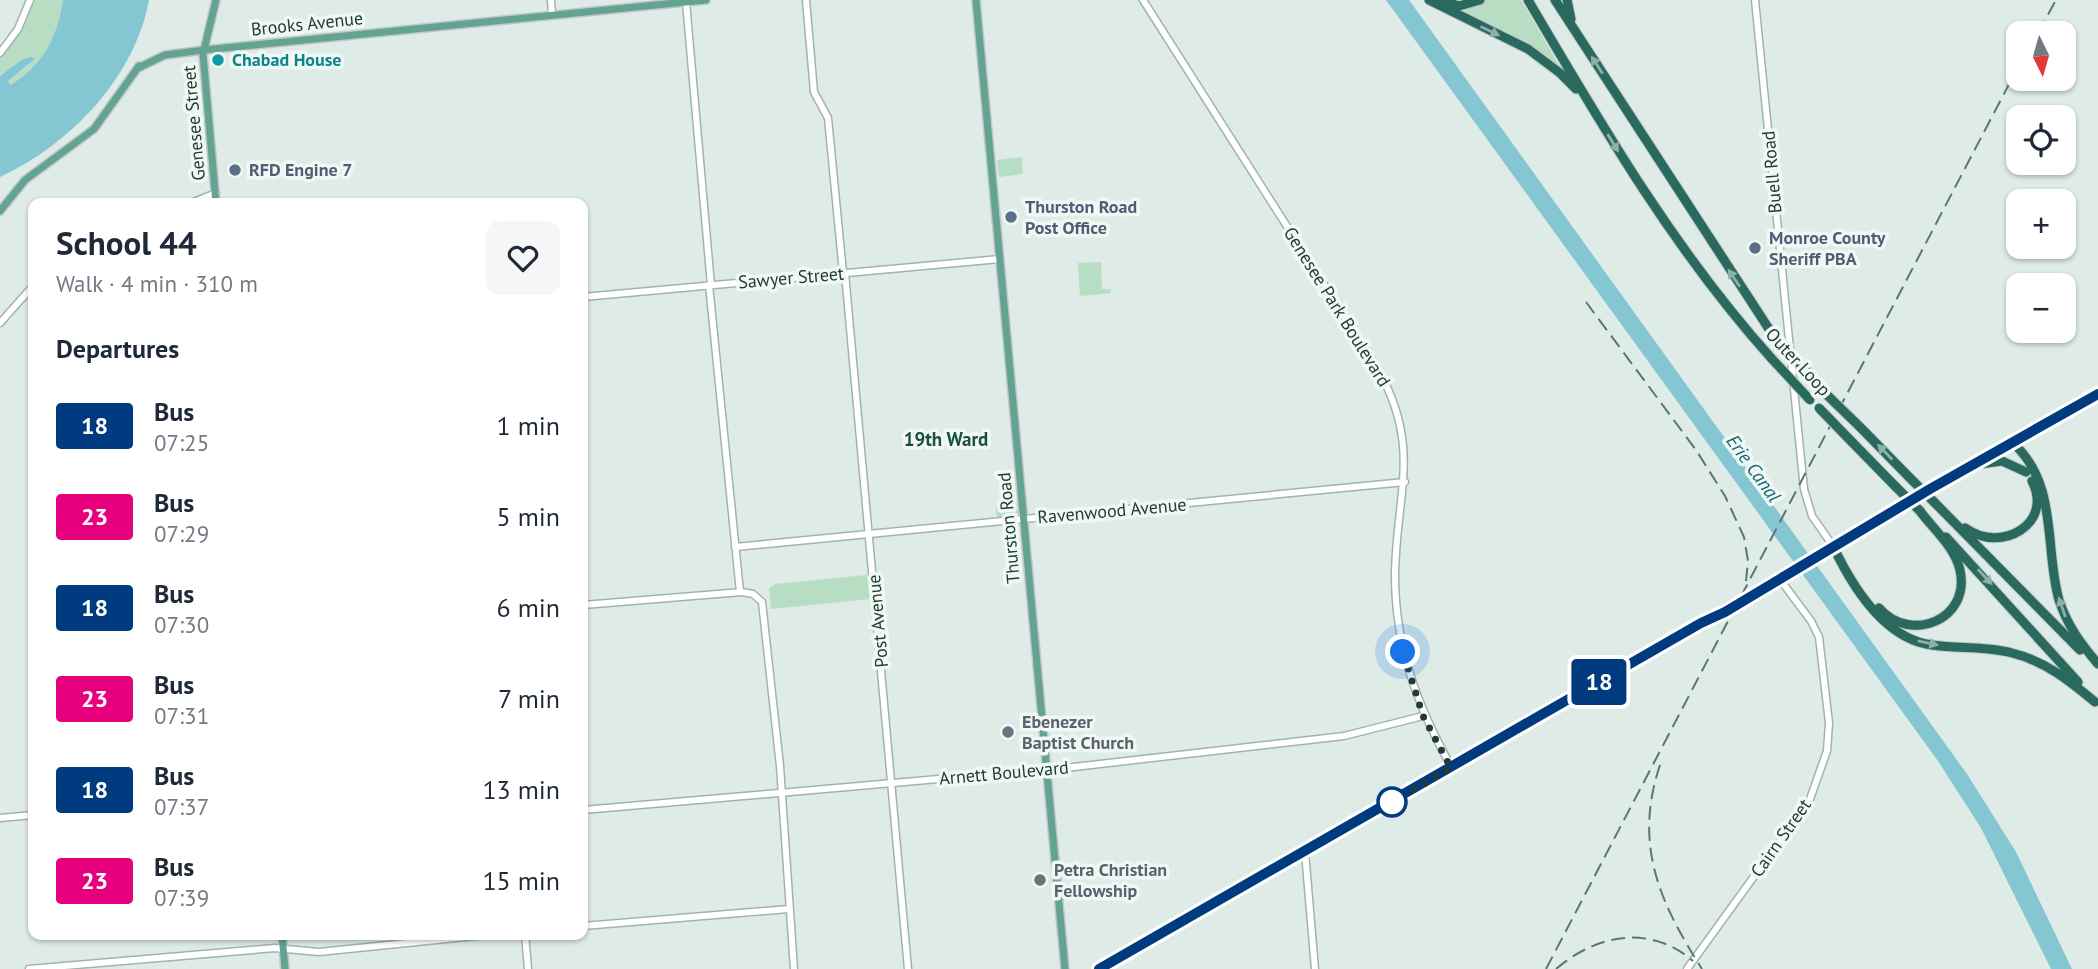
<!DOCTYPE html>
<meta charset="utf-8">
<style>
body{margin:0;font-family:"PT Sans",sans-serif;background:#f6f6f7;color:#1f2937;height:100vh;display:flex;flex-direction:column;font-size:26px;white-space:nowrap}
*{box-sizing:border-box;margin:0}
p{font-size:23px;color:#747a83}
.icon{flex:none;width:38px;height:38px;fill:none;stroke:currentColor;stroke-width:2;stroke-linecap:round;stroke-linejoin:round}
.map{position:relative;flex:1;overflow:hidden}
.drawer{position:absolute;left:28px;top:198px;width:560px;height:742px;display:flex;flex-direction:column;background:#fff;border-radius:14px;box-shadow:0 2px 5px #0004}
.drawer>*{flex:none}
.badge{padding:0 14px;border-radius:5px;font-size:24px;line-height:46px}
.needle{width:46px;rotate:175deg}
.tools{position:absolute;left:2006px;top:21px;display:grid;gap:14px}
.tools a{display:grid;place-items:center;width:70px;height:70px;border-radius:14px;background:#fff;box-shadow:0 2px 5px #0004;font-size:35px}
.you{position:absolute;width:35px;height:35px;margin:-18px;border:5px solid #fff;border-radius:50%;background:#1a73e8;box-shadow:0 0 0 10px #1a73e833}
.map>.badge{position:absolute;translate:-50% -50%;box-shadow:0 0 0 4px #fff}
h2{padding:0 28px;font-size:26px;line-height:63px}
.round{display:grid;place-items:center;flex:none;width:74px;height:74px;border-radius:14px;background:#f6f6f7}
.headline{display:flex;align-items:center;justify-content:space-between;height:119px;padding:0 28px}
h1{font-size:33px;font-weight:800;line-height:52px}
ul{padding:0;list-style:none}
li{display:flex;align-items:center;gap:21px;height:91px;padding:0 28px}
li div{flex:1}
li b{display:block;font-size:26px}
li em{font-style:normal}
li .badge{min-width:77px;font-weight:700;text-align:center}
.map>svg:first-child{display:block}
.green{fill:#b7dec2}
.water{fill:#85c6d3}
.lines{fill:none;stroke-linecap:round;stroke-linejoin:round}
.minor-casing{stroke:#a2b3ad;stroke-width:9}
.major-casing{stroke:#c1c8c6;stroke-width:10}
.highway-casing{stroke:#c1c8c6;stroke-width:11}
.minor{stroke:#fff;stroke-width:6}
.major{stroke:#62a393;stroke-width:7}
.highway{stroke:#2a695e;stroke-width:9}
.rail{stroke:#5a7870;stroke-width:2;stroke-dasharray:14 7;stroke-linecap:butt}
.highway-bridge-casing{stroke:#c1c8c6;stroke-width:11;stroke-linecap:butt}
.highway-bridge{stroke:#2a695e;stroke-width:9}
.oneway{fill:#8db0a9}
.line-casing{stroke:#fff;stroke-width:16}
.line{stroke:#003b80;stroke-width:10}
.walk{stroke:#203c35;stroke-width:7;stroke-dasharray:0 12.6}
.culture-dot{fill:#0f9aa8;stroke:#f0f8f4;stroke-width:2.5}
.service-dot{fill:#5c6f8a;stroke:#f0f8f4;stroke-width:2.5}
.worship-dot{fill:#6b7280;stroke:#f0f8f4;stroke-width:2.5}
.stop-dot{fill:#fff;stroke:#003b80;stroke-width:3.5}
.labels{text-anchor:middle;stroke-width:7;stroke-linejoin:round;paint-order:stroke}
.street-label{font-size:18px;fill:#203c35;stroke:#f0f8f4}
.culture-label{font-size:18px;font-weight:bold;fill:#0d838f;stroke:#f0f8f4;text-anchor:start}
.service-label{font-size:18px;font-weight:bold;fill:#4e5e75;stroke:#f0f8f4;text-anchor:start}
.worship-label{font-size:18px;font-weight:bold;fill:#5b616d;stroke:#f0f8f4;text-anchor:start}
.neighbourhood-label{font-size:19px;font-weight:bold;fill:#1b4f43;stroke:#f0f8f4}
.water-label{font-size:19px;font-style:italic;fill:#18687a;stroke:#f0f8f4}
</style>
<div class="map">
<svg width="2098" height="969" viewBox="0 0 2098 969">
<rect width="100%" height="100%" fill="#dfebe6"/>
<g class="green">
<path d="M33 0H63C58 35 43 68 10 85L8 81 30 64 21 60 0 76V57L18 33Z"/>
<polygon points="1486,0 1521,0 1563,72 1540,52 1456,9"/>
<polygon points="1022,157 1023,174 999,177 997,160"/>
<polygon points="1101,262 1102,289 1111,289 1111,293 1080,296 1078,263"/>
<polygon points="1018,503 1020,517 997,520 996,506"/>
<polygon points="867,575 870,599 771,609 769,589 775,584"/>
</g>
<g class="water">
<path d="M63 0H149C135 77 70 145 0 177V76L21 60 31 57 35 59 8 81 10 85C43 67 58 35 63 0Z"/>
<polygon points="1386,0 1409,0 1967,774 2016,852 2072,969 2051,969 1981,828 1938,761"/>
</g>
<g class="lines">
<g class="minor-casing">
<g id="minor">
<polyline points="551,0 552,15"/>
<polyline points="806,0 814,92 828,118 843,273"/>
<path d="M1143 0 1379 371C1422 449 1396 494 1395 575 1395 646 1417 706 1452 768"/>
<polyline points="1755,0 1804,489 1812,516 1833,546"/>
<polyline points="686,2 711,285"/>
<polyline points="0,53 18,29 30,0"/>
<polyline points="191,203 216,193"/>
<polyline points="845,273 908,969"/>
<polyline points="709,285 740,592"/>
<polyline points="583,297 1000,259"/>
<polyline points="0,323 33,286"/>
<polyline points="735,547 1405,482"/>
<polyline points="583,605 742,592 753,594 762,602 780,766 794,969"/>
<polyline points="583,810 1065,768 1344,736 1423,716"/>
<polyline points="0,818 33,815"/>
<polyline points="1305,852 1315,969"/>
<polyline points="583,926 789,909"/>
<polyline points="525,934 528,969"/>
<polyline points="29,969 275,948 319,952 495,934"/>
<polyline points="1687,969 1810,799 1827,751 1829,723 1819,637 1811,621 1779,578"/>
</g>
</g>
<g class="major-casing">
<g id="major">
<polyline points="216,0 203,54 216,203"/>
<polyline points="976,0 1065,969"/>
<polyline points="138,68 165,55 204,50 706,0"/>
<polyline points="0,211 25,180 94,129 139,66"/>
<polyline points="1715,617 1777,580"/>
<polyline points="282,934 285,969"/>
<polyline points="1098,969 2098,394"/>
</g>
</g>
<g class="highway-casing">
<g id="highway">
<polyline points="1429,0 1528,49 1560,73 1576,89"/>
<polyline points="1440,0 1459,6 1480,0"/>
<path d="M1528 0C1602 126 1674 250 1772 359"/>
<polyline points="1555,0 1769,329"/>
<polyline points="1567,0 1571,19"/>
<polyline points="1809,374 1827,395"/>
<polyline points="1860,427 1910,478"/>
<polyline points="1851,441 1896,487"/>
<path d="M2012 442C2059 484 2044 547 2059 600 2067 625 2081 644 2098 664"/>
<polyline points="1972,465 2002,461 2026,472"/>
<polyline points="1934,502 2080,650"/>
<path d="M1965 528C2001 554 2054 524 2032 481"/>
<polyline points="1946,537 2078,682"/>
<path d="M1833 546C1852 586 1884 639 1932 645 1959 649 1986 646 2012 653 2045 661 2070 681 2095 702"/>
<path d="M1879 608C1910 644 1971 620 1960 570 1955 547 1933 529 1920 511"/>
</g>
</g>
<use href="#minor" class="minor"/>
<use href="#major" class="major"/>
<use href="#highway" class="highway"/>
<g class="rail">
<polyline points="2038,33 2056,0"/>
<polyline points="1586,302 1696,450 1725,496 1744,537 1748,561 1746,581"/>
<path d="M1660 765C1633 845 1660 903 1702 969"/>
<polyline points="1546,969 2018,67"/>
<path d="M1556 969C1597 934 1650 924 1693 961"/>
</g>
<g class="highway-bridge-casing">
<g id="highway-bridge">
<polyline points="1769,329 1809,374"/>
<polyline points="1772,359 1810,400"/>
<polyline points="1827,395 1860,427"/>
<polyline points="1819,408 1851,441"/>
<polyline points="1910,478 1934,502"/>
<polyline points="1896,487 1920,511"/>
</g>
</g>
<use href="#highway-bridge" class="highway-bridge"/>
</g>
<defs><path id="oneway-solid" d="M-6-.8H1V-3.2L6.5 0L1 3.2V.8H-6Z" transform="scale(1.75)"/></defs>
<g class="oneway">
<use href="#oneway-solid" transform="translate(1490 31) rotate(26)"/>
<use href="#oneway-solid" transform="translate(1597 65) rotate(-123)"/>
<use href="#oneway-solid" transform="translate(1613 143) rotate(59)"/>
<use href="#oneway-solid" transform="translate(1734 278) rotate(-124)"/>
<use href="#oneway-solid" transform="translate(1885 452) rotate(-134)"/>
<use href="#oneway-solid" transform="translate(1985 577) rotate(47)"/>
<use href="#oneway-solid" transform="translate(2062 607) rotate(-109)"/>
<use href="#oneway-solid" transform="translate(1928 643) rotate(11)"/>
</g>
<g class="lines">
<g class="line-casing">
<polyline id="line" points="1099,969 1701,623 1725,612 1930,489 2098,394"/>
</g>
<use href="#line" class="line"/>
<polyline class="walk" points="1392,802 1451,768 1423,716 1403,652"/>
</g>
<circle class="culture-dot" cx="218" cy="60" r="7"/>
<g class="service-dot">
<circle cx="235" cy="170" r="7"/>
<circle cx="1011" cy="217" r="7"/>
<circle cx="1755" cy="248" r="7"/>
</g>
<g class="worship-dot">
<circle cx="1008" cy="732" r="7"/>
<circle cx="1040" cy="880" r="7"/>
</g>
<circle class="stop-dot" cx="1392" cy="802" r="14"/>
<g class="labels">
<g class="street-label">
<text transform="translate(307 24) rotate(-6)" y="6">Brooks Avenue</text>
<text transform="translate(194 123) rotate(-95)" y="6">Genesee Street</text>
<text transform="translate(1772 172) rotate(-95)" y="6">Buell Road</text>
<text transform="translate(791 278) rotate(-5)" y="6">Sawyer Street</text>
<text transform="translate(1337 307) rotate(58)" y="6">Genesee Park Boulevard</text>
<text transform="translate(1798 362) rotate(47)" y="6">Outer Loop</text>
<text transform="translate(1112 511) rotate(-5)" y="6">Ravenwood Avenue</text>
<text transform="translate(1009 528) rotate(-95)" y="6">Thurston Road</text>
<text transform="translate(878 621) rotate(-95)" y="6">Post Avenue</text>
<text transform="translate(1004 773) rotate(-5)" y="6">Arnett Boulevard</text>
<text transform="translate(1781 838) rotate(-55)" y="6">Cairn Street</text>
</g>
<g class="culture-label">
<text x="232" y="66">Chabad House</text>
</g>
<g class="service-label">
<text x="249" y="176">RFD Engine 7</text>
<text x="1025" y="213">Thurston Road<tspan x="1025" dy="21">Post Office</tspan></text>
<text x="1769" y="244">Monroe County<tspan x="1769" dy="21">Sheriff PBA</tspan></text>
</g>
<g class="worship-label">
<text x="1022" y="728">Ebenezer<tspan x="1022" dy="21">Baptist Church</tspan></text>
<text x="1054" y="876">Petra Christian<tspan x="1054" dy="21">Fellowship</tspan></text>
</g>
<g class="neighbourhood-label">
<text x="946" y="446">19th Ward</text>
</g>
<g class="water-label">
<text transform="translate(1754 468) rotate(54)" y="7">Erie Canal</text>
</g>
</g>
</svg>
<div class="tools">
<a><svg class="needle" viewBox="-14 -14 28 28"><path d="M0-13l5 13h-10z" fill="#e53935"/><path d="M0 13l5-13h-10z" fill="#747a83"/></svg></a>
<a><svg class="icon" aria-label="locate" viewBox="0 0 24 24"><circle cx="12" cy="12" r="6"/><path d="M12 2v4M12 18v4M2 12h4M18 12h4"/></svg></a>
<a>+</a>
<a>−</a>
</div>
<div class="you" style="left:1403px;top:652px"></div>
<b class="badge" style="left:1599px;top:682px;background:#003b80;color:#fff">18</b>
<section class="drawer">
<div class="headline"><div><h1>School 44</h1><p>Walk · 4 min · 310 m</p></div><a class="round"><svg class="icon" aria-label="heart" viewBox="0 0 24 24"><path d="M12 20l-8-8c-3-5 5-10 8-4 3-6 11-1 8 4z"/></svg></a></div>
<h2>Departures</h2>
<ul>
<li><span class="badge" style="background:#003b80;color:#fff">18</span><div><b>Bus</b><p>07:25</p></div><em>1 min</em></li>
<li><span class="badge" style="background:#e6007e;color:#fff">23</span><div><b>Bus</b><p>07:29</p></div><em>5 min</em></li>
<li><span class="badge" style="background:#003b80;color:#fff">18</span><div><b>Bus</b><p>07:30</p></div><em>6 min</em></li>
<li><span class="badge" style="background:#e6007e;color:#fff">23</span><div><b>Bus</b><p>07:31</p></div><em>7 min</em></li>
<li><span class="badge" style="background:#003b80;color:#fff">18</span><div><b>Bus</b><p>07:37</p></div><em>13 min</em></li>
<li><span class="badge" style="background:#e6007e;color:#fff">23</span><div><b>Bus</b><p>07:39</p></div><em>15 min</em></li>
</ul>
</section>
</div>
